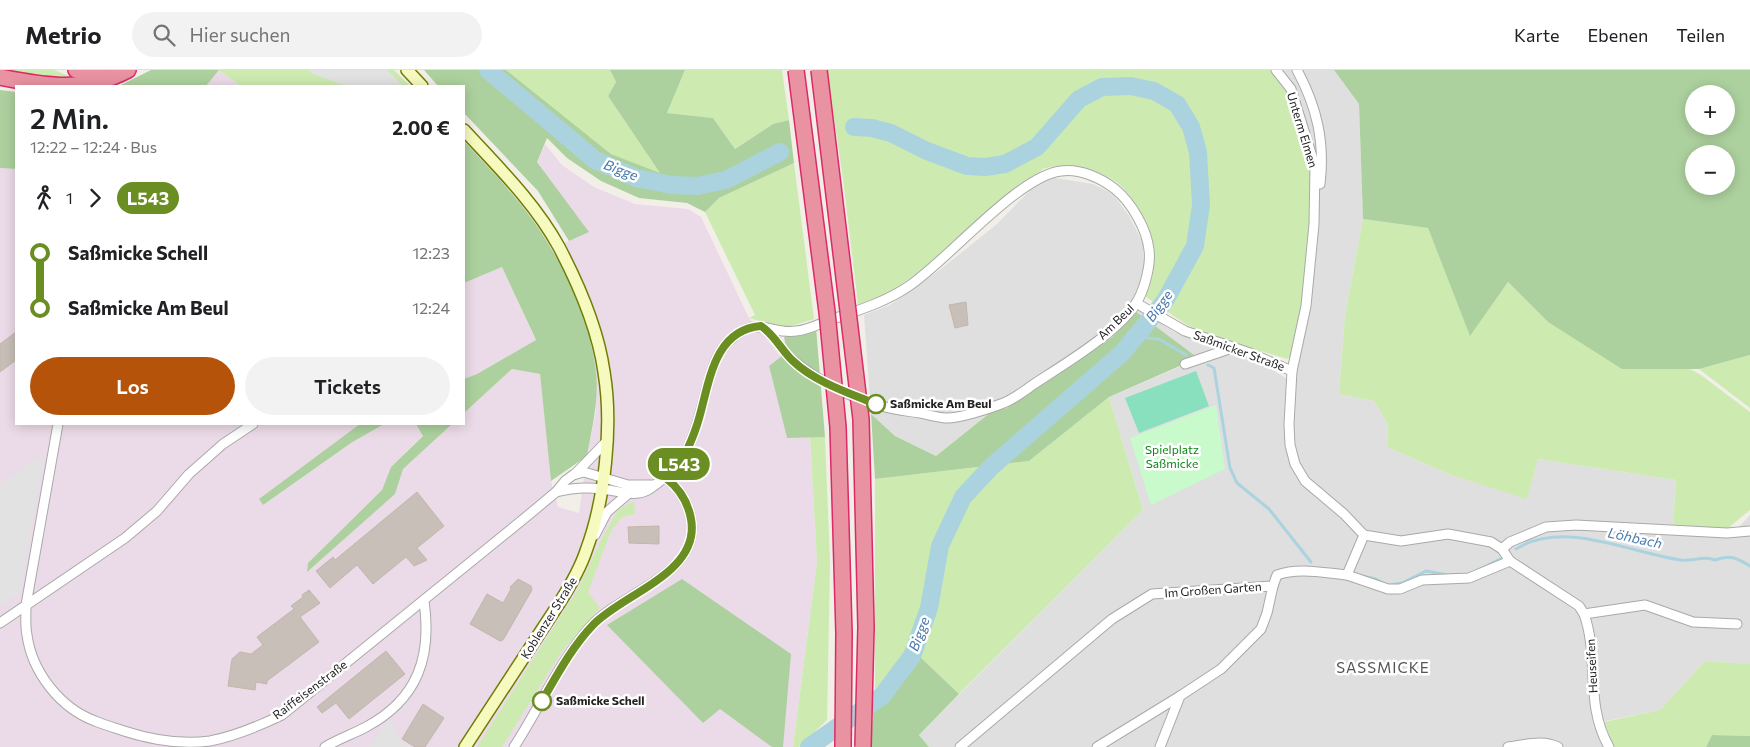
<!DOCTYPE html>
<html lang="de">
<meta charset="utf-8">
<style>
body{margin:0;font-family:Commissioner,sans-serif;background:#f2f2f2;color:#202124;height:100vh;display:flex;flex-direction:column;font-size:19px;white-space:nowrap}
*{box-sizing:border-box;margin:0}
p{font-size:16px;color:#757577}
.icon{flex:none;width:28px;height:28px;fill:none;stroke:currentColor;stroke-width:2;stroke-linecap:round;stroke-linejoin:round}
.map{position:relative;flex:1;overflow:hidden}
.side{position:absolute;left:15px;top:15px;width:450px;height:340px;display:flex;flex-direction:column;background:#fff;border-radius:0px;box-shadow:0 2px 12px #0003}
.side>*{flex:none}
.badge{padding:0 10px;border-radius:16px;font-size:18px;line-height:32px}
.tools{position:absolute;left:1685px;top:15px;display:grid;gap:10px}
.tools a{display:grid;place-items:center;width:50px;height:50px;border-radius:50%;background:#fff;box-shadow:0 2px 12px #0003;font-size:25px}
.map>.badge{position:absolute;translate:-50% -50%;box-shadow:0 0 0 2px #fff}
.legs{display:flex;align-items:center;gap:8px;height:55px;padding:0 15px;font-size:16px}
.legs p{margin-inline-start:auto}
.overview{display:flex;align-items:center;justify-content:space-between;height:85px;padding:0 15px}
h1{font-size:28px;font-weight:600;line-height:38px}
.cta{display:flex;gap:10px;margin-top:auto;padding:10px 15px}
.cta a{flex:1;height:58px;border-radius:30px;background:#b45309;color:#fff;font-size:20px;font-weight:600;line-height:58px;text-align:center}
.cta a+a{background:#f2f2f2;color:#202124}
ul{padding:0 15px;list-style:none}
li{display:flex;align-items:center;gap:18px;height:55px;font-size:19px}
li i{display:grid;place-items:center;width:8px;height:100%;margin:0 6px;background:currentColor}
li i::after{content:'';width:12px;height:12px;margin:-6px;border:4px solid;border-radius:50%;background:#fff}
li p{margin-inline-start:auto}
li:first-child i{background:linear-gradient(#0000 50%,currentColor 0)}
li:last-child i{background:linear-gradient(currentColor 50%,#0000 0)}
header{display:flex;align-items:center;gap:30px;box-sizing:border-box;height:70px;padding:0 25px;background:#fff;border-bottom:1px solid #e0e0e0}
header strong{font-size:24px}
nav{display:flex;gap:28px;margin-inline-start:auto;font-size:18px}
.search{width:350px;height:45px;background:#f2f2f2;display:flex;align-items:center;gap:12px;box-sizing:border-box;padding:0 18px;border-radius:28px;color:#757577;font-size:19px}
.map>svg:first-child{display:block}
.residential{fill:#e0dfdf}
.industrial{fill:#ebdbe8}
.grass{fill:#cdebb0}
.forest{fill:#add19e;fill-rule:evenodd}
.park{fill:#c8facc}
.pitch{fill:#88e0be}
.parking{fill:#e2e2e2}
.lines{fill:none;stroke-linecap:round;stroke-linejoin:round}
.stream{stroke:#aad3df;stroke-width:3}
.river{stroke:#aad3df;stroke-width:18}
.building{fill:#c7bfb8;stroke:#c4b6ab}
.street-casing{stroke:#a9a9a9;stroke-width:11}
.secondary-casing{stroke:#707d05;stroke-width:14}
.highway-casing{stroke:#dc2a67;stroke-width:18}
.street{stroke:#fff;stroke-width:9}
.secondary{stroke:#f7fabf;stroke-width:11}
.highway{stroke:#e892a2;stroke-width:15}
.highway-bridge-casing{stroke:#dc2a67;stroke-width:18;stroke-linecap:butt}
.highway-bridge{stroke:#e892a2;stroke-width:15}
.line-1-casing{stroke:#fff;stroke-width:11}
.line-1{stroke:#6b8e23;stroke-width:8}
.stop-1-dot{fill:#fff;stroke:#6b8e23;stroke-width:2.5}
.labels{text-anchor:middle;stroke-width:5;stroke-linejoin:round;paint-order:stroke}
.street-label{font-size:12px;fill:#222;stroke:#fff}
.stop-label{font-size:12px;font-weight:bold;fill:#222;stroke:#fff;text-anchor:start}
.park-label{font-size:12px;fill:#0c8416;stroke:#fff}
.water-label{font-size:14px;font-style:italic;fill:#4a7aab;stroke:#fff}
.quarter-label{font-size:15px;letter-spacing:1px;fill:#555;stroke:#fff}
</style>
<header>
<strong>Metrio</strong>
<div class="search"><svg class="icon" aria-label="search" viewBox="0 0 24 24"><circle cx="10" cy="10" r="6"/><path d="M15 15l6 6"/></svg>Hier suchen</div>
<nav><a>Karte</a><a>Ebenen</a><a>Teilen</a></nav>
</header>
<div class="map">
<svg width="1750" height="677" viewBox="0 0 1750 677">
<rect width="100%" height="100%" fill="#f2efe9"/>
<polygon class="residential" points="1277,0 1334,0 1359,34 1363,149 1345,245 1339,324 1374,331 1388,354 1387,377 1451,405 1527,428 1538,389 1676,410 1673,455 1737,459 1750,445 1750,594 1705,591 1660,640 1596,653 1605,677 929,677 919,665 1143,440 1109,327 1198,289 1130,237 1106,261 1002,333 936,386 895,366 871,344 864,245 890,235 941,199 997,154 1035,115 1050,107 1093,114 1113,124 1129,146 1143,173 1144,200 1138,222 1130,233 1174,262 1244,286 1270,298 1293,313"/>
<g class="industrial">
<polygon points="219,0 241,16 206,16"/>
<polygon points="545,74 562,95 594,117 635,134 688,139 701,147 749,248 781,287 769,296 787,368 810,367 817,492 793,677 0,677 0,98 16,99 16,354 360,354 260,429 263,435 351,373 384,354 416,354 423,365 391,397 382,420 308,493 395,424 402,399 452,354 464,354 464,343 512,299 540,304 551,411 558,437 579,443 587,386 596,341 582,241 552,179 588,162 537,92"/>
<polygon points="502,197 536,271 477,304 464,309 464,213"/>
</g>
<g class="grass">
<polygon points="0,0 54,0 77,9 59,11"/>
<polygon points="219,0 394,0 410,16 241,16"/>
<polygon points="506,0 610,0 616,12 608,26 661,104 611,84"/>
<polygon points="685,0 782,0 789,50 773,54 735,79 713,48 667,43"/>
<path d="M827 0H1274L1289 19 1313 97 1312 153 1305 234 1294 283 1287 289 1215 267 1187 255 1146 227C1144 212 1156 196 1154 178 1154 171 1148 163 1146 157 1140 144 1133 127 1122 117 1105 100 1065 91 1043 99L934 191 885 226 858 234 843 109Z"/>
<polygon points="794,93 814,249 785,258 749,248 755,245 705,142 719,128"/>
<polygon points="1363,149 1428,158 1470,265 1508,212 1548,252 1622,298 1690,299 1701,305 1750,342 1750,440 1727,459 1673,455 1676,410 1538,389 1527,429 1451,405 1387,377 1388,354 1374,331 1339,324 1345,245"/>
<polygon points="1750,285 1750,338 1699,299"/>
<polygon points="1109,327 1143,440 959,624 917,584 875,624 875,409 1029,391"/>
<polygon points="810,367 825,367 830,492 827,650 799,677 793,677 817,492"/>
<polygon points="634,431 635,444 622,447 611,461 588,522 600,538 562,581 502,677 477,677 578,519 603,466 618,440"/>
<polygon points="1705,591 1750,594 1750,666 1712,665 1706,677 1614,677 1604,652 1660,640"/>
</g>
<g class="forest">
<polygon points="151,0 219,0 206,16 119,16"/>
<polygon points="424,0 506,0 611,84 660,103 608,26 616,12 610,0 685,0 667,43 713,48 735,79 773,54 789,50 794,93 719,128 705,142 687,133 639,128 601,111 567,88 547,68 537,92 589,162 569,171 538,121 464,43 464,16 438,16"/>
<path d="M1334 0H1750V285L1699 299H1622L1548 252 1508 212 1470 266 1428 158 1363 149 1359 34ZM1694 24H1726V56H1694ZM1694 84H1726V116H1694Z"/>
<polygon points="0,20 16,22 16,99 0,98"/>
<path d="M464 71C482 91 501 110 518 131 556 177 589 242 596 302 599 331 592 358 587 386L551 411 540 304 512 299 464 343V309L477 304 536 270 502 197 464 213Z"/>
<polygon points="1135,241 1198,288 1109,327 1029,391 875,409 871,344 895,366 936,386 991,342 1007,338 1112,267"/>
<polygon points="816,257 825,367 787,368 769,296 787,282 784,267"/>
<polygon points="360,354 384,354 351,373 263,435 259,429"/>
<polygon points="416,354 452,354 403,399 395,424 307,502 308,493 382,420 391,397 423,366"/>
<polygon points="682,509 791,584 783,677 772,677 720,639 703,653 607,555"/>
<polygon points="917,584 959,624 919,665 929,677 871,677 874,624"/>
<polygon points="1712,665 1750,666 1750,677 1706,677"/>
</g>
<polygon class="park" points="1216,335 1225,399 1151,435 1130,368"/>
<polygon class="pitch" points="1196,301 1209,336 1139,363 1125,328"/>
<g class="parking">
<polygon points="308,0 387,0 403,16 346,16 313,4"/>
<polygon points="45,383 20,522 0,536 0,415"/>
<polygon points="387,651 396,656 397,668 409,677 368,677"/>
</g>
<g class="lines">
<g class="stream">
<polyline points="1139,262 1146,268 1159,269 1186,285"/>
<polyline points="1208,295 1214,298 1230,398 1237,413 1269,439 1311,492"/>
<path d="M1516 479C1564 449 1630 483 1681 490 1693 492 1703 485 1715 490 1730 484 1737 488 1750 496"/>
<polyline points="1478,500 1500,489"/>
<polyline points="1362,506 1376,509 1384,514"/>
<polyline points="1390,515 1402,513 1426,501 1448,505"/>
</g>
<g class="river">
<polyline points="488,0 595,90 636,108 672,115 697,116 726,110 780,82"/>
<polyline points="809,677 882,626 912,586 929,538 940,476 963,427 991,397 1122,283 1165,231 1195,176 1201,135 1198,82 1191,57 1177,34 1154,21 1131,16 1102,17 1079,29 1037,77 1005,94 985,97 967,96 927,81 891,63 872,58 854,57"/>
</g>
</g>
<g class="building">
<polygon points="966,232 968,255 955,258 949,235"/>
<polygon points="16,262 16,290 0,302 0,274"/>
<polygon points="417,422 444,456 417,478 427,490 414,496 406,487 373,514 357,495 330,518 316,501 333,487 335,490"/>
<polygon points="659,456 659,474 629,473 628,457"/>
<polygon points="518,509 531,516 532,520 503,570 500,571 470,554 487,524 503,533 511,519 510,517"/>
<polygon points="309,520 320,533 300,547 319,572 267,611 267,614 256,612 255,620 228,616 232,589 240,582 251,584 263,575 257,567 294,539 291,536 303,527 302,525"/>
<polygon points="386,581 405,604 349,649 336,633 322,643 317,637"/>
<polygon points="423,634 444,648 425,677 415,677 402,669"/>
</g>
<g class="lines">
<g class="street-casing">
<g id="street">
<polyline points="1276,0 1291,19 1315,96 1314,154 1306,236 1292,301"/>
<path d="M1297 0C1317 37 1325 72 1320 114"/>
<polyline points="1136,233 1185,261 1250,283 1292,301 1289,354 1290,375 1295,394 1305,411 1344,444 1364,465 1401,471 1448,464 1491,472 1502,479 1510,491 1579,536 1584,544 1645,535 1693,552 1737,554"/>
<polyline points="1185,294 1232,278"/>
<path d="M58 354 26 535C26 545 25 556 27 565 32 602 60 638 95 651 105 655 115 658 124 661 152 670 181 675 210 671 236 666 259 656 282 645L526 447 556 422 565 411 573 405 584 402 628 415H654"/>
<polyline points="575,404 606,372"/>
<path d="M556 422C571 418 586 417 601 419 617 420 636 429 651 418 690 391 694 366 706 321 711 303 715 284 730 270 757 244 771 265 796 261 807 260 817 255 827 251 856 241 884 233 909 216 949 189 1018 106 1061 101 1079 98 1101 108 1115 119 1131 132 1147 159 1149 180 1151 194 1145 217 1138 230 1122 260 1063 295 1034 314 1024 321 1013 330 1001 334 988 339 958 349 945 348 937 347 928 345 920 343 907 341 894 340 882 336 852 328 821 312 796 293 783 283 776 266 761 256"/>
<polyline points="595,465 607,442 629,423"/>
<polyline points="1502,479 1510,472 1546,457 1576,455 1727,463 1750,461"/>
<polyline points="1347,505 1388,519 1400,519 1422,510 1469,508 1510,491"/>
<path d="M1584 544C1600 589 1584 633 1609 677"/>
<polyline points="0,553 125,468 157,441 189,404 223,374 253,354"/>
<path d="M325 677C338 669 353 664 366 657 418 629 432 587 424 531"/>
<path d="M514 677C540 637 560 590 592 555 621 523 701 504 691 449 688 432 680 419 666 408"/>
<path d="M960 677 1112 549 1152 524 1273 516 1277 505C1299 497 1324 503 1347 505L1364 465"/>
<polyline points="1097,677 1180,626"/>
<polyline points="1160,677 1180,626 1221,599 1261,559 1267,543 1273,516"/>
<path d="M1508 677C1524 675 1543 669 1558 677"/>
</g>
</g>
<g class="secondary-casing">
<g id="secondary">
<polyline points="407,0 422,16"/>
<path d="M464 60C498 97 535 133 559 177 579 215 598 259 604 302 613 356 605 430 586 481 580 499 570 516 560 532L465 677"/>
</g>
</g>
<g class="highway-casing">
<g id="highway">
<polyline points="76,0 86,3 109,0"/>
<path d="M0 7C46 16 85 23 128 0"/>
</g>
</g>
<use href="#street" class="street"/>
<use href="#secondary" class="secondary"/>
<use href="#highway" class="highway"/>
<g class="highway-bridge-casing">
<g id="highway-bridge">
<polyline points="796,0 827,242 838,357 844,563 843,677"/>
<polyline points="819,0 861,349 866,557 863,677"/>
</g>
</g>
<use href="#highway-bridge" class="highway-bridge"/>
</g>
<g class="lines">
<g class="line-1-casing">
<path id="line-1" d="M542 631C557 605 572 577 593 555 622 524 701 503 691 449 688 432 680 419 666 408 682 393 690 376 697 355 709 319 711 260 761 256 775 265 781 280 793 291 815 312 849 323 876 334"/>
</g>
<use href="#line-1" class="line-1"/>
</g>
<g class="stop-1-dot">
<circle cx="876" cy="334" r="9"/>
<circle cx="542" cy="631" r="9"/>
</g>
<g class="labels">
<g class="street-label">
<text transform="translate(1302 60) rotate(73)" y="4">Unterm Elmen</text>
<text transform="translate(1116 252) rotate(-44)" y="4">Am Beul</text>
<text transform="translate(1239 281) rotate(20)" y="4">Saßmicker Straße</text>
<text transform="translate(1213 520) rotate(-4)" y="4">Im Großen Garten</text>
<text transform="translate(549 548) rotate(-58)" y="4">Koblenzer Straße</text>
<text transform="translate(1592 596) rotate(-93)" y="4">Heuseifen</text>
<text transform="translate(310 620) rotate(-37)" y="4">Raiffeisenstraße</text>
</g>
<g class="stop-label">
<text x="890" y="338">Saßmicke Am Beul</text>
<text x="556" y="635">Saßmicke Schell</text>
</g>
<g class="park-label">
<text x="1172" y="384">Spielplatz<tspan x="1172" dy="14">Saßmicke</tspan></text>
</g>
<g class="water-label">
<text transform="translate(621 100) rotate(21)" y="5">Bigge</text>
<text transform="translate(1159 236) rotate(-54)" y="5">Bigge</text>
<text transform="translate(1635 468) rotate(12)" y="5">Löhbach</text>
<text transform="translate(919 564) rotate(-69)" y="5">Bigge</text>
</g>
<g class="quarter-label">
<text x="1383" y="603">SASSMICKE</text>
</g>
</g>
</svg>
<div class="tools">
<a>+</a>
<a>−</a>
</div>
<b class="badge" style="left:679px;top:394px;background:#6b8e23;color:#fff">L543</b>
<section class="side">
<div class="overview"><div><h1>2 Min.</h1><p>12:22 – 12:24 · Bus</p></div><b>2.00 €</b></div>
<div class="legs"><svg class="icon" aria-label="walk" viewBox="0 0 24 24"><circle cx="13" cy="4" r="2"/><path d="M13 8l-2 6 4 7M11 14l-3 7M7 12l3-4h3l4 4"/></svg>1<svg class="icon" aria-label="forward" viewBox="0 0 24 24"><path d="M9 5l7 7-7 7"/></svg><b class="badge" style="background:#6b8e23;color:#fff">L543</b></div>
<ul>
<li><i style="color:#6b8e23"></i><b>Saßmicke Schell</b><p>12:23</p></li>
<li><i style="color:#6b8e23"></i><b>Saßmicke Am Beul</b><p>12:24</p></li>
</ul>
<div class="cta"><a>Los</a><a>Tickets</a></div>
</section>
</div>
